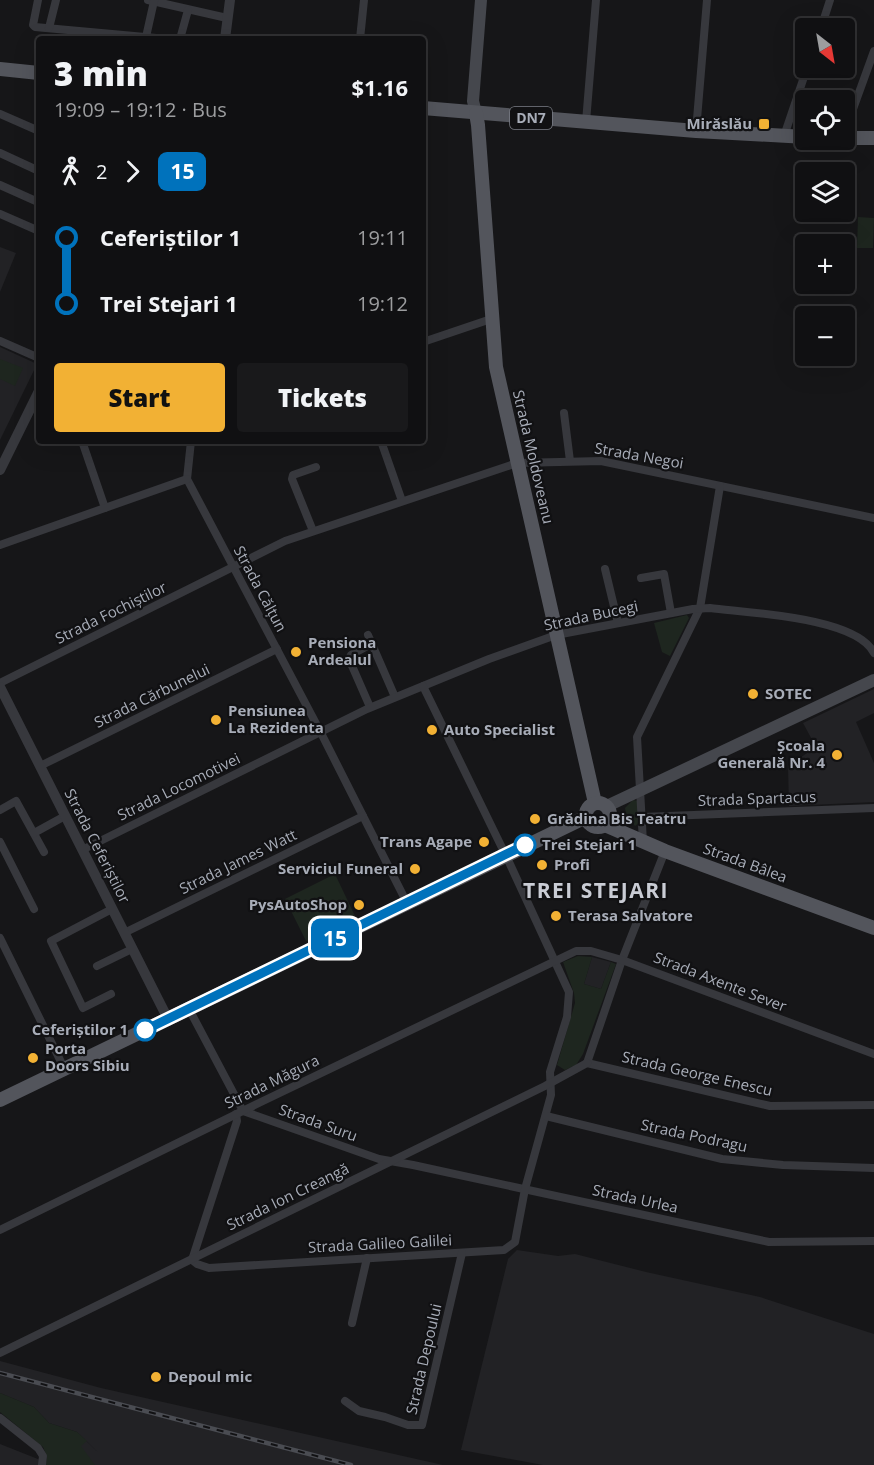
<!DOCTYPE html>
<meta charset="utf-8">
<style>
body{margin:0;font-family:"Open Sans",sans-serif;background:#19191b;color:#f1f3f6;height:100vh;display:flex;flex-direction:column;font-size:22px;white-space:nowrap}
*{box-sizing:border-box;margin:0}
p{font-size:20px;color:#9c9d9f}
.icon{flex:none;width:33px;height:33px;fill:none;stroke:currentColor;stroke-width:2;stroke-linecap:round;stroke-linejoin:round}
.map{position:relative;flex:1;overflow:hidden}
.panel{position:absolute;left:36px;top:36px;width:390px;height:408px;display:flex;flex-direction:column;background:#101012;border-radius:6px;box-shadow:0 6px 24px #0002,0 0 0 2px #303032}
.panel>*{flex:none}
.badge{padding:0 12px;border-radius:9px;font-size:21px;line-height:39px}
.needle{width:39px;rotate:149deg}
.controls{position:absolute;left:795px;top:18px;display:grid;gap:12px}
.controls a{display:grid;place-items:center;width:60px;height:60px;border-radius:6px;background:#101012;box-shadow:0 6px 24px #0002,0 0 0 2px #303032;font-size:30px}
.map>.badge{position:absolute;translate:-50% -50%;box-shadow:0 0 0 3px #fff}
.legs{display:flex;align-items:center;gap:9px;height:66px;padding:0 18px;font-size:20px}
.legs p{margin-inline-start:auto}
.overview{display:flex;align-items:center;justify-content:space-between;height:102px;padding:0 18px}
h1{font-size:33px;font-weight:800;line-height:45px}
.action{display:flex;gap:12px;margin-top:auto;padding:12px 18px}
.action a{flex:1;height:69px;border-radius:6px;background:#f2b134;color:#111;font-size:24px;font-weight:800;line-height:69px;text-align:center}
.action a+a{background:#19191b;color:#f1f3f6}
ul{padding:0 18px;list-style:none}
li{display:flex;align-items:center;gap:21px;height:66px;font-size:22px}
li i{display:grid;place-items:center;width:9px;height:100%;margin:0 8px;background:currentColor}
li i::after{content:'';width:15px;height:15px;margin:-8px;border:4px solid;border-radius:50%;background:#101012}
li p{margin-inline-start:auto}
li:first-child i{background:linear-gradient(#0000 50%,currentColor 0)}
li:last-child i{background:linear-gradient(currentColor 50%,#0000 0)}
.map>svg:first-child{display:block}
.built{fill:#222225}
.green{fill:#1e261f}
.lines{fill:none;stroke-linecap:round;stroke-linejoin:round}
.minor{stroke:#37383d;stroke-width:8}
.tertiary{stroke:#37383d;stroke-width:10}
.secondary{stroke:#45474d;stroke-width:12}
.primary{stroke:#53555c;stroke-width:14}
.rail-casing{stroke:#4a4c52;stroke-width:4.5}
.rail{stroke:#111113;stroke-width:2;stroke-dasharray:7;stroke-linecap:butt}
.line-1-casing{stroke:#fff;stroke-width:14}
.line-1{stroke:#0072bc;stroke-width:9}
.poi-dot{fill:#f2b134;stroke:#111113;stroke-width:2}
.stop-1-dot{fill:#fff;stroke:#0072bc;stroke-width:3}
.labels{text-anchor:middle;stroke-width:4.5;stroke-linejoin:round;paint-order:stroke}
.shield{fill:#111113;stroke:#7b7e86;stroke-width:1.5}
.shield-label{font-size:14px;font-weight:bold;fill:#a8adb8}
.poi-label{font-size:15px;font-weight:bold;fill:#a8adb8;stroke:#111113;text-anchor:start}
.street-label{font-size:15px;fill:#a8adb8;stroke:#111113}
.stop-label{font-size:15px;font-weight:bold;fill:#a8adb8;stroke:#111113;text-anchor:start}
.district-label{font-size:21px;font-weight:bold;letter-spacing:1.5px;fill:#c9ccd4;stroke:#111113}
</style>
<div class="map">
<svg width="874" height="1465" viewBox="0 0 874 1465">
<rect width="100%" height="100%" fill="#161618"/>
<g class="built">
<polygon points="0,247 16,253 0,292"/>
<polygon points="0,347 37,364 0,440"/>
<polygon points="874,689 874,713 856,722 874,763 874,802 789,806 788,766 816,747 803,723"/>
<polygon points="592,957 611,962 601,989 584,984"/>
<polygon points="517,1250 558,1256 575,1254 646,1272 760,1297 874,1334 874,1465 543,1465 461,1450 508,1259"/>
<polygon points="0,1361 101,1388 443,1465 0,1465 0,1444 48,1463 85,1440 102,1456 77,1432 49,1423 34,1407 0,1393"/>
</g>
<g class="green">
<polygon points="858,217 874,218 873,248 857,248"/>
<polygon points="0,359 23,368 15,386 0,379"/>
<polygon points="687,615 689,618 670,656 662,652 654,623"/>
<polygon points="633,800 638,801 639,823 635,826 626,814 625,808"/>
<polygon points="335,874 355,916 306,941 285,899"/>
<polygon points="578,956 592,957 584,984 601,989 611,962 616,964 583,1054 576,1065 565,1070 557,1065 575,1003 574,993 563,962"/>
<polygon points="0,1393 34,1407 49,1423 77,1432 87,1441 81,1446 95,1465 46,1465 47,1456 43,1447 0,1412"/>
</g>
<g class="lines">
<g class="minor">
<polyline points="38,0 33,25 35,27 167,39"/>
<polyline points="148,0 227,18"/>
<polyline points="49,28 56,0"/>
<polyline points="821,28 830,0"/>
<polyline points="146,37 154,1"/>
<polyline points="180,39 188,10"/>
<polyline points="360,39 364,0"/>
<polyline points="0,114 39,131"/>
<polyline points="586,122 596,0"/>
<polyline points="696,131 707,0"/>
<polyline points="844,134 874,51"/>
<polyline points="784,136 807,68"/>
<polyline points="0,153 39,171"/>
<polyline points="0,185 38,202"/>
<polyline points="0,214 39,231"/>
<polyline points="0,341 39,358"/>
<polyline points="423,342 491,319"/>
<polyline points="564,413 570,461"/>
<polyline points="82,441 105,508"/>
<polyline points="381,441 402,501"/>
<polyline points="187,479 320,731 407,903"/>
<polyline points="187,479 191,441"/>
<polyline points="313,531 292,479 293,475 316,467"/>
<polyline points="0,545 187,479"/>
<polyline points="605,569 618,623"/>
<polyline points="641,578 664,574 671,613"/>
<polyline points="368,635 395,697"/>
<polyline points="369,645 351,655 349,659 370,707"/>
<polyline points="0,683 285,541 517,463 601,461 874,518"/>
<polyline points="40,766 277,649"/>
<polyline points="0,810 16,801 44,852"/>
<polyline points="642,817 874,808"/>
<polyline points="34,833 65,816"/>
<polyline points="0,842 34,909"/>
<polyline points="643,842 637,737 700,608 720,486"/>
<path d="M82 850 367 709 489 659 556 635 693 609 710 608C748 613 856 617 874 653"/>
<polyline points="124,933 363,816"/>
<polyline points="0,938 64,1068"/>
<polyline points="97,966 132,949"/>
<polyline points="111,994 83,1008 51,941 112,909"/>
<polyline points="189,1009 243,1111 379,1159 413,1165 769,1242 874,1241"/>
<polyline points="587,1063 770,1106 874,1105"/>
<polyline points="587,1063 622,960 665,851"/>
<polyline points="236,1114 237,1121 192,1260 197,1264 209,1268 504,1250 515,1242 525,1189 551,1095 550,1072 567,1017 569,992 509,862 423,686"/>
<polyline points="546,1116 722,1159 783,1165 874,1168"/>
<polyline points="0,1230 263,1101 576,951 591,951 622,960 874,1054"/>
<polyline points="352,1323 367,1258"/>
<polyline points="0,1353 545,1086 587,1063"/>
<polyline points="345,1401 359,1411 385,1417 408,1425 422,1425 462,1253"/>
<polyline points="0,1418 38,1448 43,1456 42,1465"/>
</g>
<g class="tertiary">
<polyline points="225,39 230,0"/>
<polyline points="0,470 39,391"/>
<polyline points="0,687 168,1019"/>
</g>
<g class="secondary">
<polyline points="476,113 473,101 481,0"/>
<polyline points="607,806 874,680"/>
</g>
<g class="primary">
<polyline points="0,69 39,73"/>
<polyline points="423,108 696,131 806,137"/>
<polyline points="476,113 478,125 496,367 595,803"/>
<polyline points="844,138 874,138"/>
<circle cx="598" cy="815" r="12"/>
<polyline points="605,825 665,851 874,928"/>
<polyline points="0,1100 586,817"/>
</g>
<g class="rail-casing">
<polyline id="rail" points="0,1373 351,1465"/>
</g>
<use href="#rail" class="rail"/>
</g>
<g class="lines">
<g class="line-1-casing">
<polyline id="line-1" points="145,1030 525,845"/>
</g>
<use href="#line-1" class="line-1"/>
</g>
<g class="poi-dot">
<rect x="758" y="118" width="12" height="12" rx="3"/>
<circle cx="296" cy="652" r="6"/>
<circle cx="753" cy="694" r="6"/>
<circle cx="216" cy="720" r="6"/>
<circle cx="432" cy="730" r="6"/>
<circle cx="837" cy="755" r="6"/>
<circle cx="535" cy="819" r="6"/>
<circle cx="484" cy="842" r="6"/>
<circle cx="542" cy="865" r="6"/>
<circle cx="415" cy="869" r="6"/>
<circle cx="359" cy="905" r="6"/>
<circle cx="556" cy="916" r="6"/>
<circle cx="33" cy="1058" r="6"/>
<circle cx="156" cy="1377" r="6"/>
</g>
<g class="stop-1-dot">
<circle cx="525" cy="845" r="10"/>
<circle cx="145" cy="1030" r="10"/>
</g>
<g class="labels">
<rect class="shield" x="510" y="107" width="42" height="22" rx="4.5"/>
<g class="shield-label">
<text x="531" y="123">DN7</text>
</g>
<g class="poi-label">
<text x="752" y="129" text-anchor="end">Mirăslău</text>
<text x="308" y="648">Pensiona<tspan x="308" dy="17">Ardealul</tspan></text>
<text x="765" y="699">SOTEC</text>
<text x="228" y="716">Pensiunea<tspan x="228" dy="17">La Rezidenta</tspan></text>
<text x="444" y="735">Auto Specialist</text>
<text x="825" y="751" text-anchor="end">Școala<tspan x="825" dy="17">Generală Nr. 4</tspan></text>
<text x="547" y="824">Grădina Bis Teatru</text>
<text x="472" y="847" text-anchor="end">Trans Agape</text>
<text x="554" y="870">Profi</text>
<text x="403" y="874" text-anchor="end">Serviciul Funeral</text>
<text x="347" y="910" text-anchor="end">PysAutoShop</text>
<text x="568" y="921">Terasa Salvatore</text>
<text x="45" y="1054">Porta<tspan x="45" dy="17">Doors Sibiu</tspan></text>
<text x="168" y="1382">Depoul mic</text>
</g>
<g class="street-label">
<text transform="translate(639 456) rotate(10)" y="5">Strada Negoi</text>
<text transform="translate(533 457) rotate(77)" y="5">Strada Moldoveanu</text>
<text transform="translate(260 589) rotate(62)" y="5">Strada Călțun</text>
<text transform="translate(111 613) rotate(-26)" y="5">Strada Fochiștilor</text>
<text transform="translate(591 616) rotate(-12)" y="5">Strada Bucegi</text>
<text transform="translate(152 696) rotate(-26)" y="5">Strada Cărbunelui</text>
<text transform="translate(179 787) rotate(-26)" y="5">Strada Locomotivei</text>
<text transform="translate(757 799) rotate(-2)" y="5">Strada Spartacus</text>
<text transform="translate(97 846) rotate(63)" y="5">Strada Ceferiștilor</text>
<text transform="translate(238 862) rotate(-26)" y="5">Strada James Watt</text>
<text transform="translate(745 863) rotate(20)" y="5">Strada Bâlea</text>
<text transform="translate(720 982) rotate(21)" y="5">Strada Axente Sever</text>
<text transform="translate(697 1074) rotate(13)" y="5">Strada George Enescu</text>
<text transform="translate(272 1082) rotate(-26)" y="5">Strada Măgura</text>
<text transform="translate(318 1123) rotate(20)" y="5">Strada Suru</text>
<text transform="translate(694 1136) rotate(12)" y="5">Strada Podragu</text>
<text transform="translate(288 1197) rotate(-26)" y="5">Strada Ion Creangă</text>
<text transform="translate(635 1199) rotate(12)" y="5">Strada Urlea</text>
<text transform="translate(380 1244) rotate(-3)" y="5">Strada Galileo Galilei</text>
<text transform="translate(424 1359) rotate(-77)" y="5">Strada Depoului</text>
</g>
<g class="stop-label">
<text x="542" y="850">Trei Stejari 1</text>
<text x="128" y="1035" text-anchor="end">Ceferiștilor 1</text>
</g>
<g class="district-label">
<text x="596" y="898">TREI STEJARI</text>
</g>
</g>
</svg>
<div class="controls">
<a><svg class="needle" viewBox="-14 -14 28 28"><path d="M0-13l5 13h-10z" fill="#e53935"/><path d="M0 13l5-13h-10z" fill="#9c9d9f"/></svg></a>
<a><svg class="icon" aria-label="locate" viewBox="0 0 24 24"><circle cx="12" cy="12" r="6"/><path d="M12 2v4M12 18v4M2 12h4M18 12h4"/></svg></a>
<a><svg class="icon" aria-label="layers" viewBox="0 0 24 24"><path d="M12 4l9 5-9 5-9-5zM3 14l9 5 9-5"/></svg></a>
<a>+</a>
<a>−</a>
</div>
<b class="badge" style="left:335px;top:938px;background:#0072bc;color:#fff">15</b>
<section class="panel">
<div class="overview"><div><h1>3 min</h1><p>19:09 – 19:12 · Bus</p></div><b>$1.16</b></div>
<div class="legs"><svg class="icon" aria-label="walk" viewBox="0 0 24 24"><circle cx="13" cy="4" r="2"/><path d="M13 8l-2 6 4 7M11 14l-3 7M7 12l3-4h3l4 4"/></svg>2<svg class="icon" aria-label="forward" viewBox="0 0 24 24"><path d="M9 5l7 7-7 7"/></svg><b class="badge" style="background:#0072bc;color:#fff">15</b></div>
<ul>
<li><i style="color:#0072bc"></i><b>Ceferiștilor 1</b><p>19:11</p></li>
<li><i style="color:#0072bc"></i><b>Trei Stejari 1</b><p>19:12</p></li>
</ul>
<div class="action"><a>Start</a><a>Tickets</a></div>
</section>
</div>
